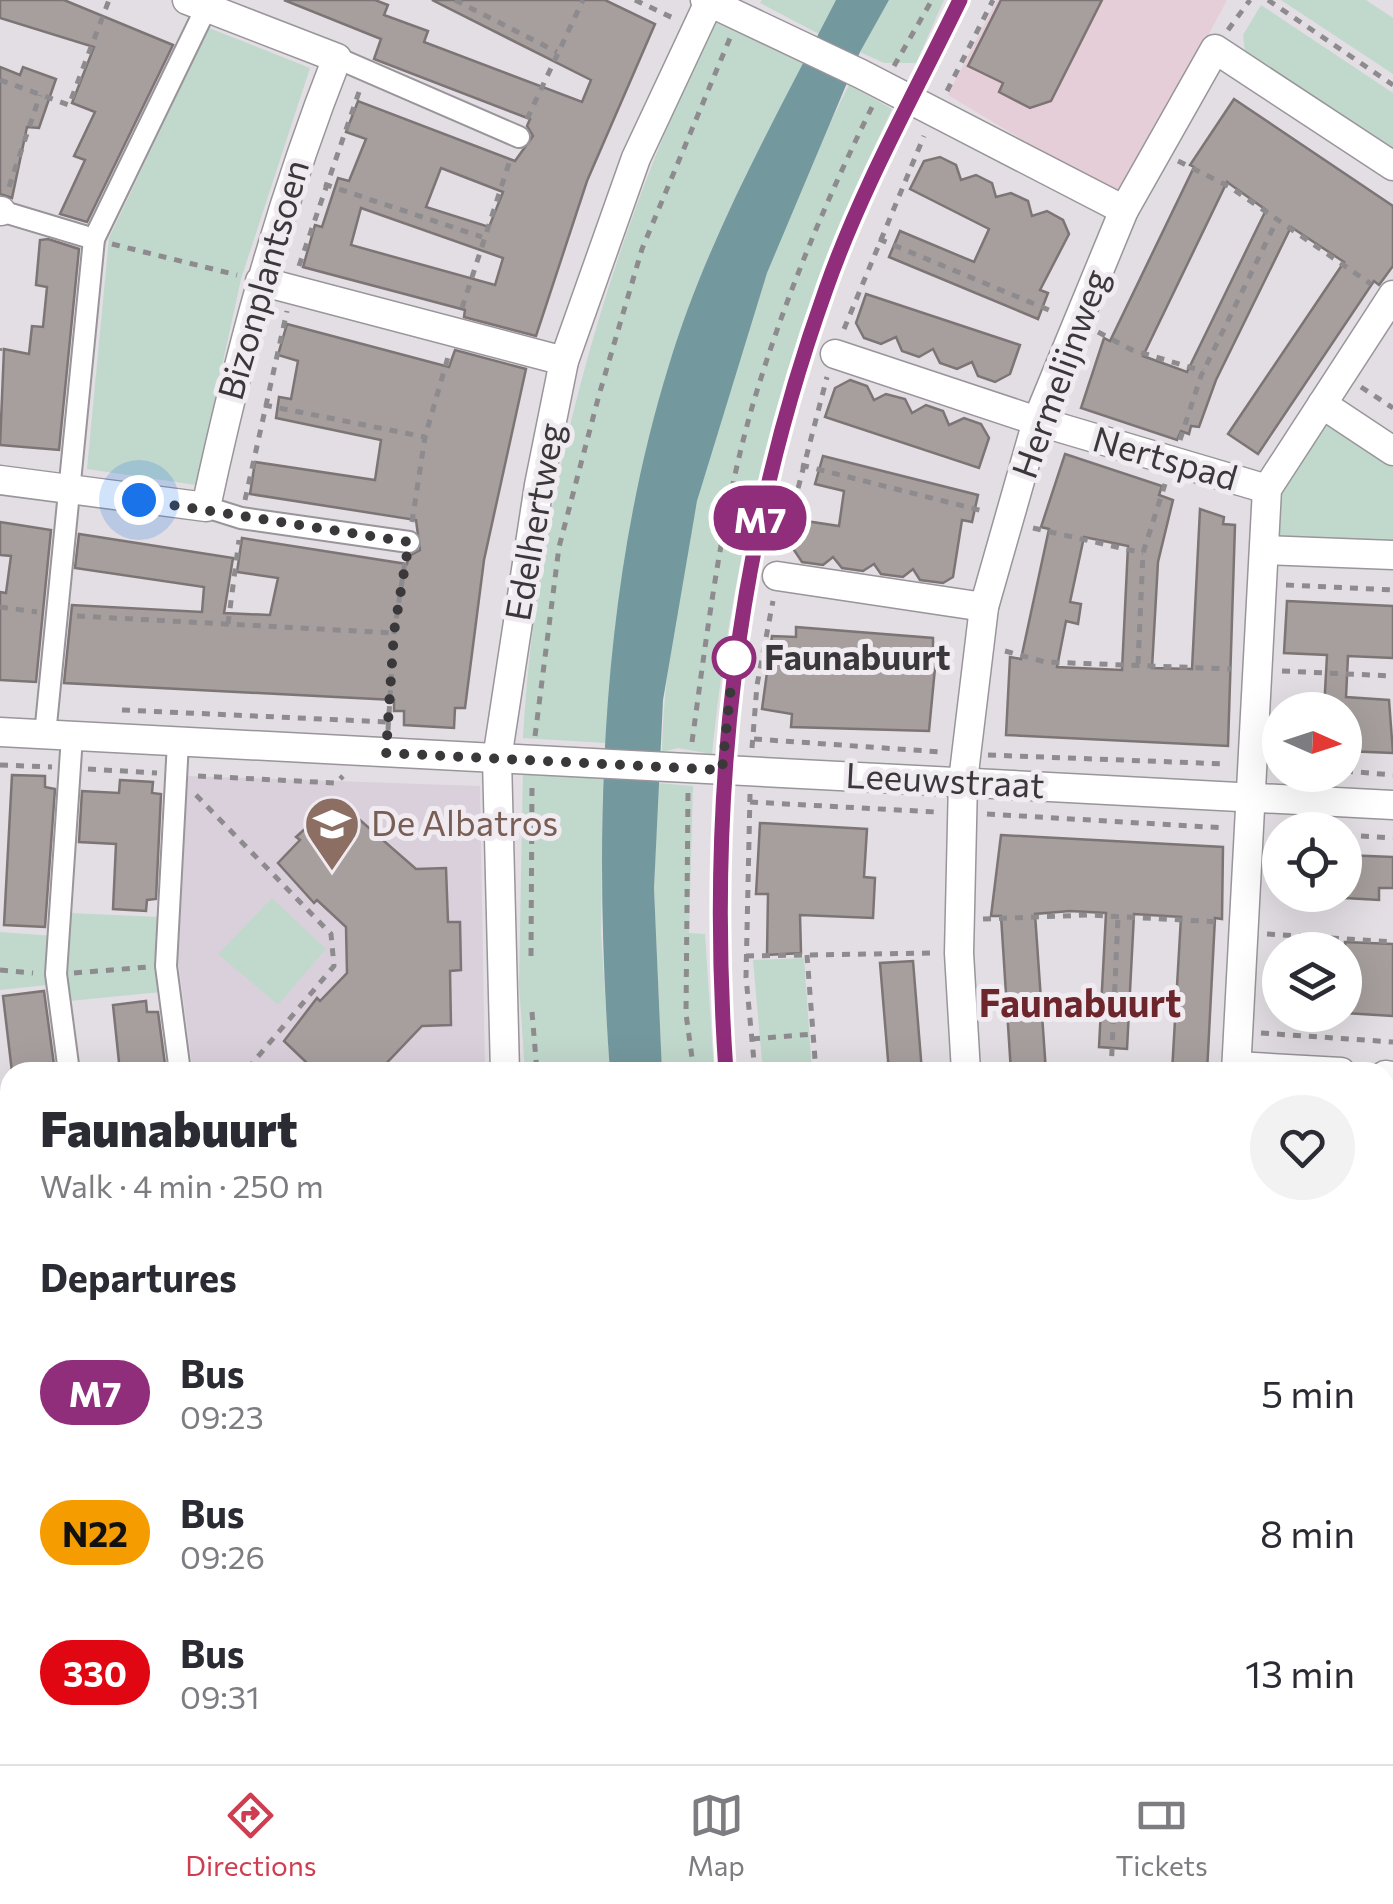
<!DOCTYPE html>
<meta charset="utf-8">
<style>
body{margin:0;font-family:Commissioner,sans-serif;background:#f2f2f3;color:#2b2b33;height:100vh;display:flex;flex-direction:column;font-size:38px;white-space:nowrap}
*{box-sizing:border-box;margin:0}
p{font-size:32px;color:#7c7c81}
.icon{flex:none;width:55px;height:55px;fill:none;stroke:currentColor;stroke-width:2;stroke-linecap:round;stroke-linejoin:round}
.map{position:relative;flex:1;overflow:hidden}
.sheet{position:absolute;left:0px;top:1062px;width:1395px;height:702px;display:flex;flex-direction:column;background:#fff;border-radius:30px 30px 0 0;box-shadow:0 10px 40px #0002}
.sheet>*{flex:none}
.badge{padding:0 20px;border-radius:32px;font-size:35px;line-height:65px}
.needle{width:65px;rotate:93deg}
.fabs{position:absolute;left:1262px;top:692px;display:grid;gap:20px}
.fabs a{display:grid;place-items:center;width:100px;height:100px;border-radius:50%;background:#fff;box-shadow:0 10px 40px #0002;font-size:50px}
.you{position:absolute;width:50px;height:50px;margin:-25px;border:8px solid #fff;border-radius:50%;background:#1a73e8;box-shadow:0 0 0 15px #1a73e833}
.map>.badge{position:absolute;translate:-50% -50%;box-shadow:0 0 0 5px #fff}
h2{padding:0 40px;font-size:38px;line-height:90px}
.round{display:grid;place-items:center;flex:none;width:105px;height:105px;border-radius:52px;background:#f2f2f3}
.head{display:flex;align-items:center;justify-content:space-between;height:170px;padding:0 40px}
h1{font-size:48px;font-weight:800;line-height:75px}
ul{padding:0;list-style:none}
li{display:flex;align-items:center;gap:30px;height:140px;padding:0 40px}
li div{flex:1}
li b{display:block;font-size:38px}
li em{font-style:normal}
li .badge{min-width:110px;font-weight:700;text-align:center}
.menu{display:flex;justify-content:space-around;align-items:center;height:140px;border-top:2px solid #e1e1e2;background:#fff;font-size:28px;color:#7c7c81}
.menu a{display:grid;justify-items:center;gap:5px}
.menu .active{color:#ce3e50}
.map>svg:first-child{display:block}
.commercial{fill:#e6ced8}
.built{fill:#dad0dc}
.green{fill:#c1d8cc}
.water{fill:#73989d}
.building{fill:#a69f9e;stroke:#7d7575;stroke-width:2.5;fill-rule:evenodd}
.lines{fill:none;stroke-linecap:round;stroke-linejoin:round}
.service-casing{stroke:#99959a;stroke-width:18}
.pedestrian-casing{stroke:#99959a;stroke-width:24}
.minor-casing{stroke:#99959a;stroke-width:31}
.path{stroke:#8e8b8e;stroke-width:5;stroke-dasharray:8 8;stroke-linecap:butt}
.service{stroke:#fff;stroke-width:14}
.pedestrian{stroke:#fff;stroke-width:20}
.minor{stroke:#fff;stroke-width:28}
.line-casing{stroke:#fff;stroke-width:22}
.line{stroke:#912e7b;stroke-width:15}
.walk{stroke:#3a383a;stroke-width:10;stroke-dasharray:0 18}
.stop-dot{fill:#fff;stroke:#912e7b;stroke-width:5}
.labels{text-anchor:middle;stroke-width:10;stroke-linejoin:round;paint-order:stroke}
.street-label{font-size:35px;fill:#3a383a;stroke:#f0ebf0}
.stop-label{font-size:35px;font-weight:bold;fill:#3a383a;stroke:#f0ebf0;text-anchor:start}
.education-label{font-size:35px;fill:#785e54;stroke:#f0ebf0;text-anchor:start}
.neighbourhood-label{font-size:38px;font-weight:bold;fill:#6c262c;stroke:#f0ebf0}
</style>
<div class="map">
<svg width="1393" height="1764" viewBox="0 0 1393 1764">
<rect width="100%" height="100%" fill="#e2dee3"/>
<polygon class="commercial" points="997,0 1227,0 1121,199 948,95"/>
<polygon class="built" points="187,776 480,786 485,1072 193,1072 178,960"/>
<g class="green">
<polygon points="762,0 836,0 819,34 760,3"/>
<polygon points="889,0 944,0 916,63 884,63 860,52"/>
<polygon points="1281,0 1366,0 1393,18 1393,74"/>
<polygon points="1261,5 1393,93 1393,151 1245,52 1243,35"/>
<path d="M715 22 804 64C759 147 716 229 685 318 637 455 621 600 606 743L523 738C536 498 609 237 715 22Z"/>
<polygon points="209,28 310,68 241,279 196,485 87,469 109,238"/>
<path d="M849 85 892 109C792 322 736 519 712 754L678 748 662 752C668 539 752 274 849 85Z"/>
<path d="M1325 423 1393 461V547L1281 538C1258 498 1303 455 1325 423Z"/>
<polygon points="523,768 603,772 601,932 610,1072 525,1072 519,984"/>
<polygon points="658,783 693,786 689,933 705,934 714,1072 662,1072 654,888"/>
<polygon points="272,898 326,949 278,1005 218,954"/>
<polygon points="68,913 160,917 161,992 69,1001 66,983 0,990 0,932 67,937"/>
<polygon points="804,958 812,1072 763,1072 753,960"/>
<polygon points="707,1755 801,1755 806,1764 711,1764"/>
</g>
<path class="water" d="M836 0H889L860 52 767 273 697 501 663 700 654 888 662 1072H610C593 838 599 591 669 365 708 236 775 119 836 0Z"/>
<g class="building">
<polygon points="0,0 64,0 173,45 87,222 60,214 85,160 74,156 95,112 72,103 94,47 0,18"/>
<path d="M284 0H375L388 5 384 15 428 31 424 42 582 102 591 80 432 0H605L655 24 587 181 536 336 464 317 465 310 303 267 315 225 322 227 338 178 349 181 366 139 346 132 358 101 515 161 533 136 527 126 530 119 374 59 381 39ZM441 168 503 192 489 227 426 207ZM361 208 503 258 495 285 351 245Z"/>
<polygon points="1001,0 1102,0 1051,101 1030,108 999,92 1003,83 968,66"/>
<polygon points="0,67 20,75 23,67 56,79 39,128 27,127 12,198 0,194"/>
<path d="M1234 99 1393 206V266L1379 285 1374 281 1258 454 1228 434 1344 262 1291 227 1216 380 1199 427 1191 426 1189 434 1181 431 1177 440 1081 408 1104 338 1110 341 1194 167 1190 165ZM1227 182 1266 210 1187 372 1143 356Z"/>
<polygon points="940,157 956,165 961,180 976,175 992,183 996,197 1011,193 1028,201 1032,216 1047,211 1063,220 1069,234 1040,290 1048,293 1038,319 889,257 900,231 974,262 989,229 910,189 924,161"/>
<polygon points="48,239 79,249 59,450 0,445 4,349 29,354 32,326 43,327 47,287 36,285 40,240"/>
<polygon points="866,294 1020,345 1010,374 995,382 978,376 972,362 957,369 940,363 933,349 919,357 902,351 896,337 881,344 864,338 856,323"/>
<polygon points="287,324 449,367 455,350 526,369 484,560 465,708 455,708 454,728 404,725 404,711 394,711 394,700 64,683 72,605 202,612 204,587 75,568 79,534 233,558 224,613 270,615 278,578 237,572 242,538 407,564 409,556 420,550 416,520 250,494 255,462 375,480 381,440 276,418 279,397 291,399 298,361 278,355"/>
<polygon points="850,380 867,386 874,400 886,394 905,399 912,413 926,405 943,411 949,425 964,418 981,424 989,438 979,468 825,417 835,388"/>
<path d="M1065 454 1162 486 1159 495 1173 500 1158 562 1152 668 1192 669 1200 509 1224 517 1223 524 1235 525 1228 746 1006 735 1010 657 1021 659 1049 529 1041 527ZM1084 537 1128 546 1122 670 1057 667 1066 621 1078 624 1081 604 1070 602Z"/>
<polygon points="823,456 978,495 972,522 962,520 953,577 943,583 920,580 913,569 903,577 881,574 874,564 863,571 842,568 833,557 823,565 802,562 794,550 799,520 839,526 844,491 815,484"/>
<polygon points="0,522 51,530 36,682 0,680 0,592 6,593 11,556 0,555"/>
<polygon points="1287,601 1393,606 1393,658 1348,656 1346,697 1389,700 1393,753 1345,751 1345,710 1324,710 1327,655 1284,653"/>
<polygon points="796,627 933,638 933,647 937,647 929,731 791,727 792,714 762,709 772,636 796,637"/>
<polygon points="12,775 45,776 45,787 55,789 45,927 4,925"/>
<polygon points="120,780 153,782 152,793 161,794 156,899 147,900 146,911 113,909 116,844 79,842 82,791 119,793"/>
<polygon points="337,800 416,869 446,868 448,922 460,922 461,970 450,971 451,1025 422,1026 378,1072 299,1072 306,1062 284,1041 317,998 320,1001 347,973 346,927 317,900 314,903 278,863 300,840 296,837"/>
<polygon points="760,823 867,829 864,877 875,878 873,918 800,915 801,953 767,955 768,894 756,894"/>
<polygon points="1001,835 1223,847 1222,919 1215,918 1207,1072 1172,1072 1181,917 1134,914 1127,1049 1099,1047 1106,913 1070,911 1035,914 1046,1072 1011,1072 1001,916 991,916"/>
<polygon points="1345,855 1393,857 1393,888 1379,888 1379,900 1345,898"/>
<polygon points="1345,942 1393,944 1393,1016 1345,1013"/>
<polygon points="913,961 922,1072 889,1072 880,963"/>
<polygon points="44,991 55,1072 12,1072 3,996"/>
<polygon points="146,1001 147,1012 158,1012 166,1072 120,1072 113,1005"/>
</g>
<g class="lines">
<g class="service-casing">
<g id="service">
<path d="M725 1072C708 798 733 549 825 288 861 189 914 95 960 0"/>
<polyline points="935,1755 940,1764"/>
</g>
</g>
<g class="pedestrian-casing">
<g id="pedestrian">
<polyline points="337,58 519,137"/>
<polyline points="1,211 94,239"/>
<polyline points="206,507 241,518 409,542"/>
<polyline points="45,735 94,239 210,0"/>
<polyline points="178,742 166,966 180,1072"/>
<polyline points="69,1072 56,974 72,736"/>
</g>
</g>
<g class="minor-casing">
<g id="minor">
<polyline points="705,0 861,74 1124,210"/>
<polyline points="0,211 1,211"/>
<polyline points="260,281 564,361"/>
<polyline points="835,354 1037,421 1267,489"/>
<polyline points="1322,404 1393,451"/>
<path d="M0 480 206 507C239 354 279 205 337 58L187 0"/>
<polyline points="1265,550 1393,555"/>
<polyline points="777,576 984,607"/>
<polyline points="0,732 1393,805"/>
<polyline points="1237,1066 1341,1072"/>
<polyline points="505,1072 497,759 539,485 564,361 636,158 710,0"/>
<polyline points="966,1072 959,953 963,781 984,607 1037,421 1124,210 1215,49 1393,166"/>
<polyline points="1236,1072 1267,489 1393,295"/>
<polyline points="1385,1075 1393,1076"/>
<polyline points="1385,1139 1393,1134"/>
<polyline points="0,1188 10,1187"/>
<polyline points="1385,1391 1393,1403"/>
<polyline points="0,1427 10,1425"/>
<polyline points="1385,1452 1393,1447"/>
<polyline points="0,1462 10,1460"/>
<polyline points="0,1681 10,1678"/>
<polyline points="0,1738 10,1734"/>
<polyline points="147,1755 150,1764"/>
<polyline points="424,1755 428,1764"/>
<polyline points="694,1755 698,1764"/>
<polyline points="983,1755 989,1764"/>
<polyline points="1222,1755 1227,1764"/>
</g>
</g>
<g class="path">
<polyline points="455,0 557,52"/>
<polyline points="635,0 673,18"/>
<polyline points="1268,0 1393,85"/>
<polyline points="1228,30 1250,0"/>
<polyline points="894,66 932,0"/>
<polyline points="0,80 69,105 109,0"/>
<polyline points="947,91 993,0"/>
<polyline points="527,119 583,0"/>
<polyline points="1178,161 1230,187 1371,284"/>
<polyline points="324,184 482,237"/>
<polyline points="9,187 40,95"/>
<polyline points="879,239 1056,313"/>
<polyline points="112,244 237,275"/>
<polyline points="299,266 359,92"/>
<polyline points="462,308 511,157"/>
<polyline points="844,329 924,136"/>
<polyline points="1098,332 1132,350 1203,371"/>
<polyline points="0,348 0,351"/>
<polyline points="1361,387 1393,408"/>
<polyline points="264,405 425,437"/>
<polyline points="1180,440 1201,376 1277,220"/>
<polyline points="801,465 987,512"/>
<polyline points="245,500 287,311"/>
<polyline points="412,522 425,437 448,357"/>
<polyline points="1033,528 1143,553"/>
<polyline points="782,550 827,377"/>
<polyline points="1286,585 1393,590"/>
<polyline points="0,607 37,612"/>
<polyline points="77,616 394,633"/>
<polyline points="228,624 239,540"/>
<polyline points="1005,651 1045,662 1231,669"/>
<polyline points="1138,664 1143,553 1165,484"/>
<polyline points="1282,671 1393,676"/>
<polyline points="122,710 388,722"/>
<polyline points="388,730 394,633 405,562"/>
<polyline points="535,736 559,547 599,395 642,249 730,38"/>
<polyline points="754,739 942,752"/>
<path d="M692 742C707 633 722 510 753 404 783 303 825 202 872 107"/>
<polyline points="752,748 757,685 773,601"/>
<polyline points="988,755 1227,764"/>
<polyline points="0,765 52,767"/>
<polyline points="88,769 157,773"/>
<polyline points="1345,771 1393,775"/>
<polyline points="198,776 336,783 343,776"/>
<polyline points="688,793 686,1014 694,1072"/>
<polyline points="750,794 746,977 755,1072"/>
<polyline points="196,795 331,934 334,966 245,1072"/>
<polyline points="750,802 936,812"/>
<polyline points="987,814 1226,828"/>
<polyline points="1345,835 1393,838"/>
<polyline points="983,919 1088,915 1221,922"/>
<polyline points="1267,934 1393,942"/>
<polyline points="807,955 816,1072"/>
<polyline points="531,956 532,782"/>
<polyline points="746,956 933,953"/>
<polyline points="0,970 33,973"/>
<polyline points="74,973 148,967"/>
<polyline points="532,1012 537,1072"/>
<polyline points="1261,1033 1393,1042"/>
<polyline points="752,1039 813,1034"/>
<polyline points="1111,1072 1118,917"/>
<polyline points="1385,1183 1393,1178"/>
<polyline points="1385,1297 1393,1291"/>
<polyline points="0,1312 10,1310"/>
<polyline points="1385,1490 1393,1485"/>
<polyline points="1385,1659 1393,1654"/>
<polyline points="305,1755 308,1764"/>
<polyline points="557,1755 561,1764"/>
<polyline points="726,1755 730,1764"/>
<polyline points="903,1755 908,1764"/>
<polyline points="229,1759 238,1755"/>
<polyline points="530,1764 549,1755"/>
<polyline points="888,1764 901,1755"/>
</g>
<use href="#service" class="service"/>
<use href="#pedestrian" class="pedestrian"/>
<use href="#minor" class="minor"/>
</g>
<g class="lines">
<g class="line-casing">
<path id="line" d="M726 1072C707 801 734 546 826 289 861 189 914 95 960 0"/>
</g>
<use href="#line" class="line"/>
<polyline class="walk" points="139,500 409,542 394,632 386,753 722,770 734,658"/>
</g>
<defs>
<g id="school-pin" transform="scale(2.875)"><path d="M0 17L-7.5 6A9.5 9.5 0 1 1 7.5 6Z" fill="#8d6e63" stroke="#f0ebf0"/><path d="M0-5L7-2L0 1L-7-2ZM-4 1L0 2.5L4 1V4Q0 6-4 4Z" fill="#fff"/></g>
</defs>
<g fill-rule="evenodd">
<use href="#school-pin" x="332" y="824"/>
</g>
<circle class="stop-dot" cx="734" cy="658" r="20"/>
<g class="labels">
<g class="street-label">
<text transform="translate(264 280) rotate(-74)" y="12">Bizonplantsoen</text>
<text transform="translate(1061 374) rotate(-70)" y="12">Hermelijnweg</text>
<text transform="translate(1165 459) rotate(16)" y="12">Nertspad</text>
<text transform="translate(535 522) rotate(-80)" y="12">Edelhertweg</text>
<text transform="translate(945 781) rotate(3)" y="12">Leeuwstraat</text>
</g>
<g class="stop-label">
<text x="764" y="670">Faunabuurt</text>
</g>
<g class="education-label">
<text x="371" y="836">De Albatros</text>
</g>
<g class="neighbourhood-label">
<text x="1080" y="1017">Faunabuurt</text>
</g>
</g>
</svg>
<div class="fabs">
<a><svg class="needle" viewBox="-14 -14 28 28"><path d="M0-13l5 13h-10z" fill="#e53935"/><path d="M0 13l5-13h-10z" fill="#7c7c81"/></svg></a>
<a><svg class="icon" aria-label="locate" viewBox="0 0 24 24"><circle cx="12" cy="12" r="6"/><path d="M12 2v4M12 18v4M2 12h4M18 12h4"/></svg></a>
<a><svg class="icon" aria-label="layers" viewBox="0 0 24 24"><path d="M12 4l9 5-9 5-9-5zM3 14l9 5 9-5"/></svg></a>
</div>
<div class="you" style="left:139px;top:500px"></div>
<b class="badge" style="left:760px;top:518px;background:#912e7b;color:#fff">M7</b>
<section class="sheet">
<div class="head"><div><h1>Faunabuurt</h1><p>Walk · 4 min · 250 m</p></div><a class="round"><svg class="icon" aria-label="heart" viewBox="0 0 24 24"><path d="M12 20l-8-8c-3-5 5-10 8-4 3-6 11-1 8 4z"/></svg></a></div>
<h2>Departures</h2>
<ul>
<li><span class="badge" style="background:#912e7b;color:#fff">M7</span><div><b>Bus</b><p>09:23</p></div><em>5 min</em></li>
<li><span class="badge" style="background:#f59c00;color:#111">N22</span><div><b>Bus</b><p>09:26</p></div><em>8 min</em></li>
<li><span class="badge" style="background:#e00713;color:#fff">330</span><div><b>Bus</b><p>09:31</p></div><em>13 min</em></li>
</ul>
</section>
</div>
<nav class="menu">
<a class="active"><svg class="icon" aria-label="directions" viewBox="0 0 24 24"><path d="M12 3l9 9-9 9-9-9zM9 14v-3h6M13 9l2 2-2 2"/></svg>Directions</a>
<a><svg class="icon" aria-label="map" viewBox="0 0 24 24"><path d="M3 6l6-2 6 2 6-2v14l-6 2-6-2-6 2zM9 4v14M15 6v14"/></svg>Map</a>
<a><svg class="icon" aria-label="tickets" viewBox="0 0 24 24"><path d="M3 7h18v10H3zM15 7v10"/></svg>Tickets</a>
</nav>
